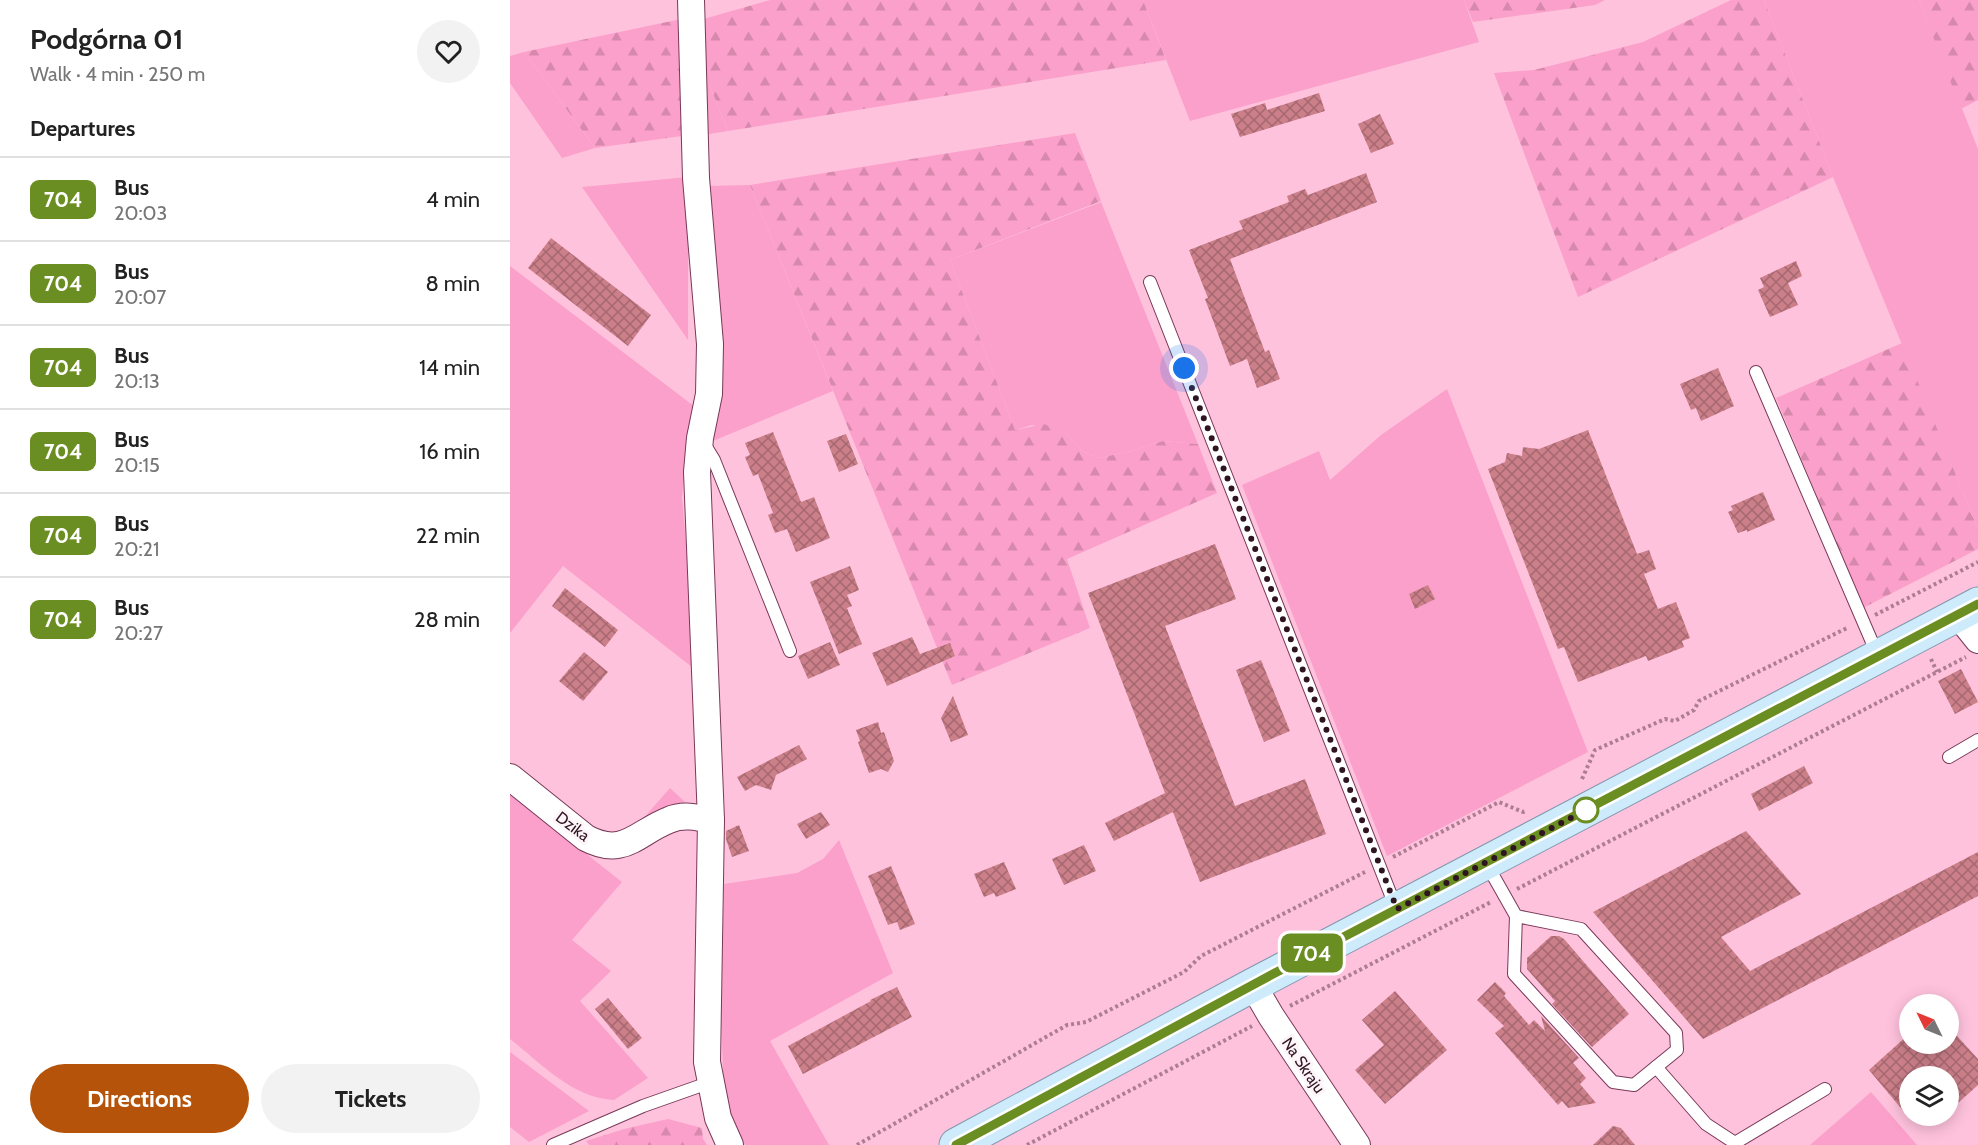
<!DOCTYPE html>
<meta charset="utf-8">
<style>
body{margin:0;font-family:Cabin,sans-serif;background:#f2f2f2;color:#222;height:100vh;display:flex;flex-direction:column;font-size:22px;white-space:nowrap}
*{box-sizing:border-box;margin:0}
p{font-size:20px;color:#767676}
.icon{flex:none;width:33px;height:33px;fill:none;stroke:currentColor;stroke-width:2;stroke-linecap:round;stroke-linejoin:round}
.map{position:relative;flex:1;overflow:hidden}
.drawer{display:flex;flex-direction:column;background:#fff;width:510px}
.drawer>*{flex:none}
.badge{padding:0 12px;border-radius:9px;font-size:21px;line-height:39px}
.needle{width:39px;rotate:313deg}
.tools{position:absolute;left:1389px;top:994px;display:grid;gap:12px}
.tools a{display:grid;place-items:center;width:60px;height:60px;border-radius:50%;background:#fff;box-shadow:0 3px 15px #0003;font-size:30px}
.you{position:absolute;width:30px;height:30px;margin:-15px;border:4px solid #fff;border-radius:50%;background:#1a73e8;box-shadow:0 0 0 9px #1a73e833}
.map>.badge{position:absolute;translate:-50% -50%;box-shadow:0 0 0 3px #fff}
h2{padding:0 30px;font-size:22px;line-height:54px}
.round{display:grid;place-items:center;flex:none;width:63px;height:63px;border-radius:32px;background:#f2f2f2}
.overview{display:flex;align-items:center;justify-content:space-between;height:102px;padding:0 30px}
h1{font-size:28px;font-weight:700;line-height:45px}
.action{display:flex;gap:12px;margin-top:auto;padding:12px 30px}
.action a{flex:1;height:69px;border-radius:36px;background:#b45309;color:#fff;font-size:24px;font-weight:700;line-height:69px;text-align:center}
.action a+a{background:#f2f2f2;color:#222}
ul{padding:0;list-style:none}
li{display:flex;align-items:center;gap:18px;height:84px;padding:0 30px;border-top:2px solid #e0e0e0}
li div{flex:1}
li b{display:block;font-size:22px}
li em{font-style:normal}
li .badge{min-width:66px;font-weight:700;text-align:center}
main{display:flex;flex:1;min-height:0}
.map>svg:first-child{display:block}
.green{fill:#fba0ca}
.forest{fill:url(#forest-firs)}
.building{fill:url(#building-cross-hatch)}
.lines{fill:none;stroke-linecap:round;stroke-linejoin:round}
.lane-casing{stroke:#783958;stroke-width:14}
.street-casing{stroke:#783958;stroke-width:28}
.primary-casing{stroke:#8197ad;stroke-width:35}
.path{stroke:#ad7d93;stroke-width:4;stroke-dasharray:3 3;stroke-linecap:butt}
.lane{stroke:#fff;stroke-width:12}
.street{stroke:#fff;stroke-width:26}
.primary{stroke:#ceebfb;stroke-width:33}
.line-casing{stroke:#fff;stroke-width:14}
.line{stroke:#6b8e23;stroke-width:9}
.walk{stroke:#2f1421;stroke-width:6;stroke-dasharray:0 10.8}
.stop-dot{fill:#fff;stroke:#6b8e23;stroke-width:3}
.labels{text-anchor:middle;stroke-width:6;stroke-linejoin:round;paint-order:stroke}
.street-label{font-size:16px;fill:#2f1421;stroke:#fdf5f8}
</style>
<main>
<section class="drawer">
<div class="overview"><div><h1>Podgórna 01</h1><p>Walk · 4 min · 250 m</p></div><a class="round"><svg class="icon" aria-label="heart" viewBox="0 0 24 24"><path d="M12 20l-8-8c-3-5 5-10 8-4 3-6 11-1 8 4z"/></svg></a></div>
<h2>Departures</h2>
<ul>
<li><span class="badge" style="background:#6b8e23;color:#fff">704</span><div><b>Bus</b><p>20:03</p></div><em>4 min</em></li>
<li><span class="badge" style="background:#6b8e23;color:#fff">704</span><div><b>Bus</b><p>20:07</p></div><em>8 min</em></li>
<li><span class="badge" style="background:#6b8e23;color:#fff">704</span><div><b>Bus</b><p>20:13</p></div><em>14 min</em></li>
<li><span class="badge" style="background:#6b8e23;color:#fff">704</span><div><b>Bus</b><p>20:15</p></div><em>16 min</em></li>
<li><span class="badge" style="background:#6b8e23;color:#fff">704</span><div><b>Bus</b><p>20:21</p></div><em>22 min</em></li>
<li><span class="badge" style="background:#6b8e23;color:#fff">704</span><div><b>Bus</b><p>20:27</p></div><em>28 min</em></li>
</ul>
<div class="action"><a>Directions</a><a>Tickets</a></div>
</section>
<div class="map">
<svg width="1468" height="1145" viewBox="0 0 1468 1145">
<defs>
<pattern id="forest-firs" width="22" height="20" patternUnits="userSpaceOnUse" patternTransform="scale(1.5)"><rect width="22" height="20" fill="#fba0ca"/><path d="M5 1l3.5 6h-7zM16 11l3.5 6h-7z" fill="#d789ad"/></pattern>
<pattern id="building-cross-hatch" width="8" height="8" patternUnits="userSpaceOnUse" patternTransform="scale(1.5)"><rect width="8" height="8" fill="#cb7f89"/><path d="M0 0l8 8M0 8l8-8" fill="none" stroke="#a56770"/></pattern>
</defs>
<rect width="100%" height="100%" fill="#ffc2dd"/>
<g class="green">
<polygon points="633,0 954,0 969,42 680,121"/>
<polygon points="1254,0 1409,0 1468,149 1468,529 1323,177"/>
<polygon points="14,52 85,148 52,158 0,83 0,56"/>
<polygon points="189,59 218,131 193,135"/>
<polygon points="178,177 178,340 72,187"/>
<polygon points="240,185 323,391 203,441 205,403 198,186"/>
<polygon points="591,202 688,444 653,441 621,451 589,458 572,451 557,434 522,425 505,430 440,260"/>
<polygon points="0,266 189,410 174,478 172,497 187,671 53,566 0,633"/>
<polygon points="937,389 1078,752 877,856 732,485 809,451 820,480 871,435"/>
<polygon points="160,788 175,802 117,837"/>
<path d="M0 794 112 882 62 940 101 971 70 1001 138 1078 104 1100C62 1098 31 1063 0 1039Z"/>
<polygon points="329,840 383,973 260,1041 319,1145 235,1145 214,1100 211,1012 214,884 287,873 313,859"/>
<polygon points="0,1052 79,1111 19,1142 0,1127"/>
<polygon points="1361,1092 1407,1145 1300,1145"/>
</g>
<g class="forest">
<polygon points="260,0 633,0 656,60 218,131 189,59 190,20"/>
<polygon points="954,0 1095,0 1085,5 963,22"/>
<polygon points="1221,0 1254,0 1323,177 1068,297 984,73 1024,70 1133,42"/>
<polygon points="1409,0 1468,0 1468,100 1451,109"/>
<polygon points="176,18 179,135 85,148 14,52"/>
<polygon points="565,133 591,201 440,260 505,430 534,424 557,434 572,451 589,458 621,451 653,441 688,444 707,493 557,559 580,628 442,685 240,185"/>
<polygon points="1392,343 1468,529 1468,549 1353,608 1266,398"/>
<polygon points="158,1119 192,1128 193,1139 197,1145 79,1145 76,1141 114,1129"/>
</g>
<g class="building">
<polygon points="809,93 815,111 730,137 721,114 755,103 757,110"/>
<polygon points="870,114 884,144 861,153 848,124"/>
<polygon points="856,173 867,202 720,259 755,352 759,350 770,379 747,388 737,359 720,366 695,299 698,298 679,250 733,229 729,221 779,202 777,196 795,189 798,195"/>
<polygon points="41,238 141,315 118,346 18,268"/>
<polygon points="1286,261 1292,276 1278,283 1288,305 1260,317 1248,290 1254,287 1250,278"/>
<polygon points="1208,368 1224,406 1191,421 1186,408 1181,410 1170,384"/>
<polygon points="1078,430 1127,554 1139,550 1146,569 1134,574 1148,609 1166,602 1180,638 1172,641 1174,647 1138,661 1136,656 1068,682 1054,647 1048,649 978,469 995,462 997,453 1012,456 1013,447 1029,449"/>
<polygon points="263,432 291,502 304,497 320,538 286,552 277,529 265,533 258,515 263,513 248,474 243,476 235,457 240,455 235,443"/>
<polygon points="336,434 348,464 329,472 317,441"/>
<polygon points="1253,492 1265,520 1237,532 1237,530 1228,533 1218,512 1223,510 1221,506"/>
<polygon points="705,544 726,599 655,626 725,806 795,779 816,834 690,882 663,812 604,841 595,823 655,793 578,593"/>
<polygon points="340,566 349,590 337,595 342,606 337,608 352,644 329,654 300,582"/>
<polygon points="918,585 925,599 905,609 899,594"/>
<polygon points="55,588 108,630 95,647 42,606"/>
<polygon points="402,637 410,654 440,643 445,656 377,686 362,653"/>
<polygon points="320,642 330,665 298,679 288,656"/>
<polygon points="74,652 98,672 73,701 49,681"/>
<polygon points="751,660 780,731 754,742 726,670"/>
<polygon points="1451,669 1468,702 1445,714 1428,681"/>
<polygon points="443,696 458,735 441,742 431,718"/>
<polygon points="368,722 371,733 374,732 384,761 378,772 371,769 359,773 348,742 350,741 346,730"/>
<polygon points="289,745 297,759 266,775 261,790 246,785 235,791 227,777"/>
<polygon points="1294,766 1303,783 1249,811 1241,794"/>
<polygon points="311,812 320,825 296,839 287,824"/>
<polygon points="229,825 239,851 222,857 216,839 216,831"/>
<polygon points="1236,831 1291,894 1211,937 1240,971 1468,852 1468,896 1193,1039 1083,912"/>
<polygon points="574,845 586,871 554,885 542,859"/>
<polygon points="494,862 506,889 486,897 484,893 474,897 464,874"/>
<polygon points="381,866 405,924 390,930 387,922 378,925 358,876"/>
<polygon points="1041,936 1049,936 1054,939 1119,1014 1082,1047 1042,1004 1045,1001 1017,969 1017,958"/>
<polygon points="985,982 996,993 994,996 1019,1025 1024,1020 1035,1031 1031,1016 1069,1058 1063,1063 1076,1078 1070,1084 1086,1103 1058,1108 1052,1101 1048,1105 985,1033 994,1026 967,1000"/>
<polygon points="387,987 402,1017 293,1074 278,1046 361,1001 360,1000"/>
<polygon points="885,991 937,1050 875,1104 845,1070 874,1045 852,1020"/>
<polygon points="98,998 132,1038 118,1049 85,1009"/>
<polygon points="1438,1026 1468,1059 1468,1085 1438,1112 1438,1077 1400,1077 1400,1119 1359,1070 1400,1033 1400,1044 1438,1044"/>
<polygon points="1103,1126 1111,1128 1125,1145 1083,1145"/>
</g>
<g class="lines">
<g class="lane-casing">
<g id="lane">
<polyline points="640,282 886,908"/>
<polyline points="1246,372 1368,656"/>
<polyline points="193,442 204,460 280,651"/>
<polyline points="1439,757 1468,740"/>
<polyline points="976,863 1006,916 1004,974 1103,1082 1124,1085 1167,1050 1166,1033 1071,929 1006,916"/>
<polyline points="1146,1067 1196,1124 1225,1143 1315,1089"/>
<polyline points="43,1145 133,1106 201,1082"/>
</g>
</g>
<g class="street-casing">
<g id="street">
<polyline points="181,0 186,178 200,344 199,394 190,438 187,472 201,820 197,1062 208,1118 220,1145"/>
<polyline points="1448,615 1468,640"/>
<path d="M0 777 76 838C114 858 126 833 159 820 172 814 187 817 201 820"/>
<polyline points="743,985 761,1016 847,1145"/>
</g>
</g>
<g class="primary-casing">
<polyline id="primary" points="446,1145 743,985 1468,604"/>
</g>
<g class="path">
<polyline points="1365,615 1468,562"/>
<polyline points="1421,659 1427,672"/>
<polyline points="1072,779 1085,750 1155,719 1165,721 1184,710 1189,701 1339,627"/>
<polyline points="883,857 989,802 1013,812 1016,811"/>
<polyline points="1007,889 1456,657"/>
<polyline points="780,1006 981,902"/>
<polyline points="347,1145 557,1025 576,1022 674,972 691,956 855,872"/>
<polyline points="517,1145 742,1026"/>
</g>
<use href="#lane" class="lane"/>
<use href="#street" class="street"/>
<use href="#primary" class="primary"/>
</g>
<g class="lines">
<g class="line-casing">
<polyline id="line" points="446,1145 763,974 1468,604"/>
</g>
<use href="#line" class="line"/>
<polyline class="walk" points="674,368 887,909 1076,810"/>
</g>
<circle class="stop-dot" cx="1076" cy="810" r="12"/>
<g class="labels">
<g class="street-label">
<text transform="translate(63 826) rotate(37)" y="6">Dzika</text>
<text transform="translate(794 1065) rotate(56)" y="6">Na Skraju</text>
</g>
</g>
</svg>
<div class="tools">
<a><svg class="needle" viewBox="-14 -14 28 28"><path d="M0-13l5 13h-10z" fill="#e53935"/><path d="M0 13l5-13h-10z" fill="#767676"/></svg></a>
<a><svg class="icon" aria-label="layers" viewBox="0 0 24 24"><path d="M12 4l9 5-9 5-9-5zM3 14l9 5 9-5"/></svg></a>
</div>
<div class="you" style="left:674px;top:368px"></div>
<b class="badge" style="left:802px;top:953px;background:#6b8e23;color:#fff">704</b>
</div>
</main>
